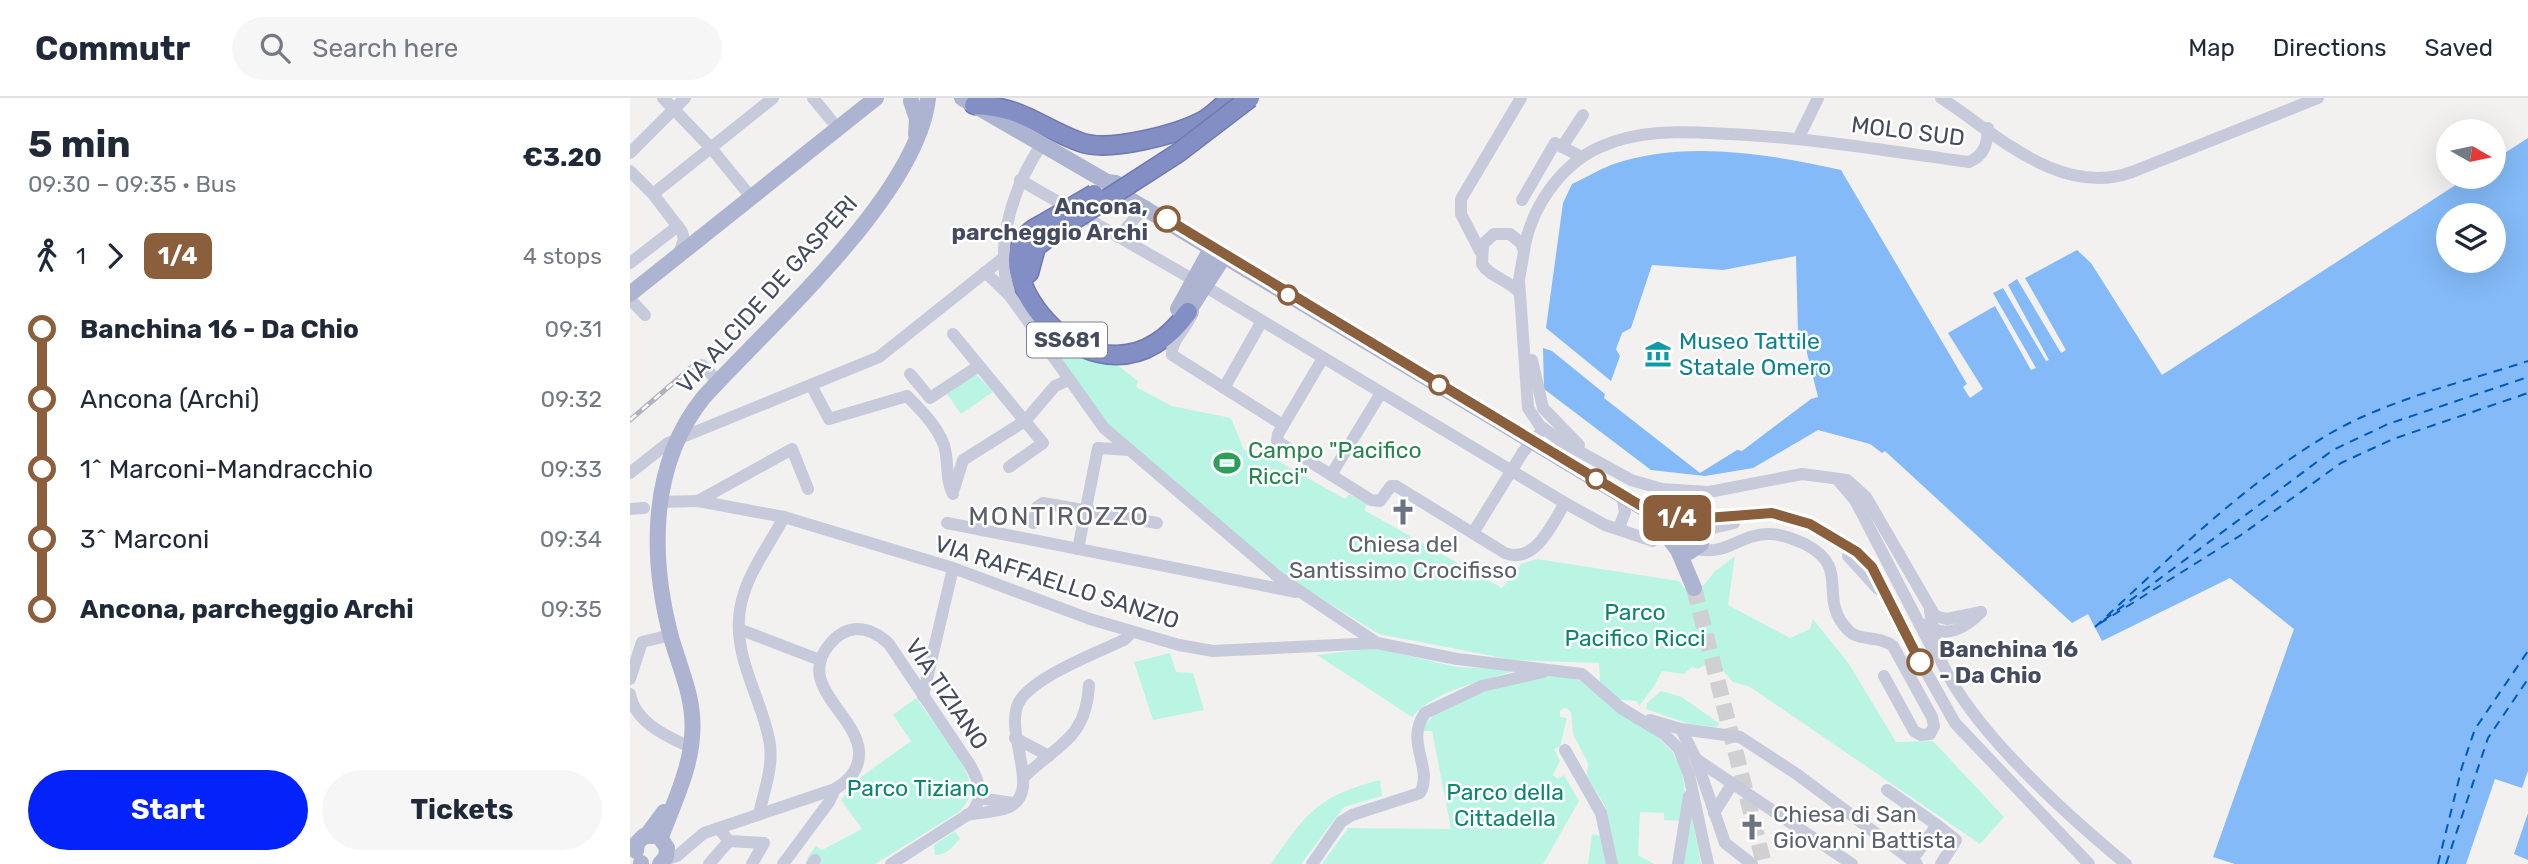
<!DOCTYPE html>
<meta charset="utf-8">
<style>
body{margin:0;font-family:Rubik,sans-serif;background:#f6f6f7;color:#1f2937;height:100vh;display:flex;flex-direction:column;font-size:26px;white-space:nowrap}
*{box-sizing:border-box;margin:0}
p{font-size:23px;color:#747a83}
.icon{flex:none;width:38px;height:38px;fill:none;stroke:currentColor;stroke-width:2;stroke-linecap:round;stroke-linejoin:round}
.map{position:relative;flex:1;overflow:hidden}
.drawer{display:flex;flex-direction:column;background:#fff;width:630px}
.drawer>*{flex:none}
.badge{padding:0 14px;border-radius:10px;font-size:24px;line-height:46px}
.needle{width:46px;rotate:99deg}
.fabs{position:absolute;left:1806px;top:21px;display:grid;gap:14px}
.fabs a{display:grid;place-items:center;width:70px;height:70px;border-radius:50%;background:#fff;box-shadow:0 7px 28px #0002;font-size:35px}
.map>.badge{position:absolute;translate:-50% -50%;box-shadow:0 0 0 4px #fff}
.legs{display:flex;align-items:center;gap:10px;height:77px;padding:0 28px;font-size:23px}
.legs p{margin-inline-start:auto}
.head{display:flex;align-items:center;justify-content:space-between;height:119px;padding:0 28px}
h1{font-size:38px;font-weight:700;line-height:52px}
.cta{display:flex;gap:14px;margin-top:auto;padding:14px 28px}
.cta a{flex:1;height:80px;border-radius:42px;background:#0422fa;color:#fff;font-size:28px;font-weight:700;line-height:80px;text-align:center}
.cta a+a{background:#f6f6f7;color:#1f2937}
ul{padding:0 28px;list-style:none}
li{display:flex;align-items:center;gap:24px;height:70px;font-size:26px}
li i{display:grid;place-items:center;width:10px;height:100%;margin:0 9px;background:currentColor}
li i::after{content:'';width:18px;height:18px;margin:-9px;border:5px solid;border-radius:50%;background:#fff}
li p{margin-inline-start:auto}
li:first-child i{background:linear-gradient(#0000 50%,currentColor 0)}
li:last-child i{background:linear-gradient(currentColor 50%,#0000 0)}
header{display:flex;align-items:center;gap:42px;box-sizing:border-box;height:98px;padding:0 35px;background:#fff;border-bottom:2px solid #e0e1e3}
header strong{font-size:33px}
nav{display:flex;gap:38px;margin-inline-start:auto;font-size:24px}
.search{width:490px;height:63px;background:#f6f6f7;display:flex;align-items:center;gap:18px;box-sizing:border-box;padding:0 24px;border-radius:38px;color:#747a83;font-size:26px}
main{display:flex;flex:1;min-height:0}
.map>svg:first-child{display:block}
.green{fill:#baf5e3}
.water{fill:#83baf7;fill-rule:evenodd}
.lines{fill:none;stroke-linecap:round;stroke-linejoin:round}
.ferry{stroke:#0059b9;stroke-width:2;stroke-dasharray:9 7;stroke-linecap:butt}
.major-tunnel{stroke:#d0d0d3;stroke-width:16;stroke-dasharray:16 8;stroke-linecap:butt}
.highway-casing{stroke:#6e79b0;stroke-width:21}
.minor{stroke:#c6cada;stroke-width:12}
.major{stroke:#adb4d2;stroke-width:16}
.highway{stroke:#838ec5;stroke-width:18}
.rail-casing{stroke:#b2b2bc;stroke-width:5}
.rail{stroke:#fff;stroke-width:2.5;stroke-dasharray:8;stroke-linecap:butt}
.highway-bridge-casing{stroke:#6e79b0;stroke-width:21;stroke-linecap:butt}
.highway-bridge{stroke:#838ec5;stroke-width:18}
.line-1-casing{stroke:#fff;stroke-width:16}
.line-1{stroke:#8b5e3c;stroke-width:10}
.stop-1-dot{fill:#fff;stroke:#8b5e3c;stroke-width:3.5}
.labels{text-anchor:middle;stroke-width:5;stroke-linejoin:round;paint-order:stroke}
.shield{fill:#fff;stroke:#7e8290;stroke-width:2}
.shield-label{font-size:21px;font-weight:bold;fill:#464c60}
.street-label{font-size:23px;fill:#464c60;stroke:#fff}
.stop-label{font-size:23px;font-weight:bold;fill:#464c60;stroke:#fff;text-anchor:end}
.culture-label{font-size:23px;fill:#0d838f;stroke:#fff;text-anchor:start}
.leisure-label{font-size:23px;fill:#27864d;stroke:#fff;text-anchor:start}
.worship-label{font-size:23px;fill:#5b616d;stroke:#fff}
.park-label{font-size:23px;fill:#0c866f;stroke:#fff}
.quarter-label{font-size:26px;letter-spacing:2px;fill:#5c5d66;stroke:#fff}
</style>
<header>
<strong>Commutr</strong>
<div class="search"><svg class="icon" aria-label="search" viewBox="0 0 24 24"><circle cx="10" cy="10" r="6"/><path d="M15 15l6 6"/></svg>Search here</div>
<nav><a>Map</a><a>Directions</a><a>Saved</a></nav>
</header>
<main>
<section class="drawer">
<div class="head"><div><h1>5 min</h1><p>09:30 – 09:35 · Bus</p></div><b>€3.20</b></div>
<div class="legs"><svg class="icon" aria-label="walk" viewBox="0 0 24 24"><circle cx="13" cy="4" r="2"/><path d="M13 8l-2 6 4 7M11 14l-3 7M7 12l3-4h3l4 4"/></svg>1<svg class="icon" aria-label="forward" viewBox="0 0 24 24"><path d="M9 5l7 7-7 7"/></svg><b class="badge" style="background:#8b5e3c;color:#fff">1/4</b><p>4 stops</p></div>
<ul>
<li><i style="color:#8b5e3c"></i><b>Banchina 16 - Da Chio</b><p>09:31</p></li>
<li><i style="color:#8b5e3c"></i><span>Ancona (Archi)</span><p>09:32</p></li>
<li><i style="color:#8b5e3c"></i><span>1^ Marconi-Mandracchio</span><p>09:33</p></li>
<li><i style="color:#8b5e3c"></i><span>3^ Marconi</span><p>09:34</p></li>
<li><i style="color:#8b5e3c"></i><b>Ancona, parcheggio Archi</b><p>09:35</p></li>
</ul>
<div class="cta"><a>Start</a><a>Tickets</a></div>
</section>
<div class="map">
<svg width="1898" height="766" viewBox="0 0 1898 766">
<rect width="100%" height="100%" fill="#f3f1f0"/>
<g class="green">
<polygon points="417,247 473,266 482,263 508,283 506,289 542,308 601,320 614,352 646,362 715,401 719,396 737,406 734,412 872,490 891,466 907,461 1049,483 1056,492 1074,487 1085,473 1105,458 1098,507 1160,540 1180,531 1183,521 1219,566 1266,644 1303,643 1374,719 1350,746 1120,589 1103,584 1088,567 1076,566 1068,571 1062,569 1054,576 1032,573 1023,590 1009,608 1007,603 990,602 970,584 969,565 883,562 749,536 647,473 479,329"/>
<polygon points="345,275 363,294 331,316 317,296"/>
<path d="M746 550 826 569 888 572C853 583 807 591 782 619L687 557Z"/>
<polygon points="540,555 546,574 563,575 574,612 523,622 504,564"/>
<path d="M915 578C928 579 940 578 952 584 971 593 1031 638 1043 655 1057 675 1056 701 1052 723L1034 722V715L1010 714 1008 757 1024 766H984L975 708 957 678 958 665 943 636 941 614 936 610 930 612V619L937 620 930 649 924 651 930 663 923 677 928 681 934 677 949 703 913 766H692L718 730 821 731 802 633H791C807 599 880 586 915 578Z"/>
<polygon points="1031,593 1052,599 1090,626 1086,629 1059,626 1016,611 1017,605"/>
<path d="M286 600C300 621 345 671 340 695 339 703 333 709 329 714L245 766H185L177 760 186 748 192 752 232 731 211 702 231 679 281 643 263 617Z"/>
<path d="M750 682 752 698 714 709 671 766H641C677 714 688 698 750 682Z"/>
<polygon points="1061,714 1071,766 1053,766"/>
<path d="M325 733 330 741C323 747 318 758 305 757L304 747Z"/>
<polygon points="962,736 971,738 976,766 958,766"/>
</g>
<g class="water">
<path d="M1898 40V673L1892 690 1865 681 1836 766H1605L1583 759 1664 531 1600 480 1472 543 1458 516 1442 525 1255 353 1252 355 1240 346 1188 332 1123 370 1075 378 1021 372 914 291 913 250 922 253 975 296 974 300 1070 375 1107 352 1112 353 1181 301 1188 299 1172 235H1168L1166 158 1093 172 1022 167 1001 230 992 235 986 251 990 258 981 283 916 230 933 105 942 86C955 80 968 72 981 67 1053 41 1139 56 1211 72L1337 286 1333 289 1340 300 1353 291 1318 235 1365 208 1401 272 1406 270 1363 195 1373 190 1416 263 1419 262 1378 187 1387 181 1431 255 1436 252 1395 180 1447 152 1461 165 1532 277 1838 79H1864V62ZM1818 117H1864V163H1818Z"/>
<polygon points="1898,715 1898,762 1884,756"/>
</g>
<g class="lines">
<g class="ferry">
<polyline points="1474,522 1703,352 1758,326 1898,279"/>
<polyline points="1469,526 1611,437 1711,365 1763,341 1898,295"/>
<path d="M1465 529C1538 462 1608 391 1694 339 1755 302 1831 285 1898 263"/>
<polyline points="1808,766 1832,669 1845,631 1898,553"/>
<polyline points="1816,766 1858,640 1898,581"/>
</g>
<polyline class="major-tunnel" points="1064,490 1134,766"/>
<g class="highway-casing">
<g id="highway">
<path d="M344 7C394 9 407 28 450 44 478 55 550 36 576 21 585 15 593 7 601 0"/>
<path d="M409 128C336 163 470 336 558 214"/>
<polyline points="399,175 406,149 424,135"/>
</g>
</g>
<g class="minor">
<polyline points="33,0 81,50 121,99"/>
<polyline points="183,0 201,22"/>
<path d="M1311 0C1367 36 1430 100 1502 74L1688 0"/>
<polyline points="1169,39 1188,0"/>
<polyline points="0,55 55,0"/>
<polyline points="952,59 932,49 953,17"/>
<polyline points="0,73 23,96 52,134 54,141 49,156"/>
<polyline points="390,82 576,189 935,405 975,427 1023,443"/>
<polyline points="23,96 143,0"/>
<polyline points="892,102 925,45 932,49"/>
<polyline points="488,139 516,108"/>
<path d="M894 152C901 110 930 67 970 49 1012 30 1056 34 1101 36 1181 40 1259 53 1339 64 1355 57 1357 46 1358 30"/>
<polyline points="850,153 831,116 831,101 891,0"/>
<polyline points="0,165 48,128"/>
<polyline points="355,174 380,198 474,330 647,478 747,545"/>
<path d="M379 194C364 146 384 87 412 46"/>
<path d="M890 195C877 181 860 179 852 166L853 146 864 136H880L891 145 894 153 889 182 898 310 910 328 934 345 1001 382 1032 391 1079 394 1172 376 1217 382 1236 399 1305 518 1317 521 1351 514"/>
<polyline points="0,201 15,217"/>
<path d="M563 212C560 228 540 242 542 257L653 327"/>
<polyline points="323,236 413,345 379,369"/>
<path d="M693 260 648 336 647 343 741 402 750 403 761 388H766L875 455C905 467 922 426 935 405"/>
<polyline points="902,262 913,310 949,347"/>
<polyline points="72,267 88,283"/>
<polyline points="280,276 300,300 347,269"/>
<path d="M181 287 199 321 277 298C291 312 307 328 314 347 319 363 315 381 323 396"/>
<polyline points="594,290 632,223"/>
<polyline points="0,375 38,345 249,259 372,161"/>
<polyline points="701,377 751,295"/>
<polyline points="1208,382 1225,402 1303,552"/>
<polyline points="324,391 333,362 395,323 425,288 439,282"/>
<polyline points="68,403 162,351 178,391"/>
<polyline points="30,404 68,403 154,419 323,470 460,521 549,547 583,553 747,545 827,561 952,576 991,610 1034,636 1049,651 1059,677 1078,766"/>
<polyline points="0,411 14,410"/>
<polyline points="1063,421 1130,414 1154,417 1180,426 1227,454 1249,481 1267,522 1325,625 1459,766"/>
<polyline points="317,425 666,494"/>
<polyline points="403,425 407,409 413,405 527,425"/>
<polyline points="989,430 995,414 992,397"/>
<polyline points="843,435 893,354 908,337"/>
<polyline points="1073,441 1083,430 1104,425"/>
<polyline points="448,451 468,350 500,352"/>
<path d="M1067 451C1097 458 1109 436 1139 436 1152 436 1163 441 1175 446 1223 471 1186 499 1218 532 1229 544 1250 537 1263 548L1302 619 1304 628 1300 636 1291 637 1284 633 1254 578"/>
<polyline points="1218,458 1248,491"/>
<path d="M1300 513C1304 530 1304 548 1312 565 1343 633 1438 718 1496 766"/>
<path d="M1297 526C1315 543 1338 528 1351 514"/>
<polyline points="109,531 190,562"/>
<polyline points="0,581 12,544 41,537"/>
<path d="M0 596C5 625 38 639 62 650"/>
<polyline points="293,598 323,470"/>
<polyline points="1020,622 1051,631 1110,639 1168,677 1287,766"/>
<polyline points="1051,631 1066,661 1095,745 1122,766"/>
<polyline points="385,640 419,658"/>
<polyline points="935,652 971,715 982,766"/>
<polyline points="1066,661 1222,766"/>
<path d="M394 679C429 645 456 641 459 587"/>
<polyline points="1257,692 1307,727"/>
<polyline points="349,700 383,705"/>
<polyline points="1084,715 1102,686"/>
<path d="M129 716C134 693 143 670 140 647 134 603 102 561 110 511 116 476 138 450 154 419"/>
<path d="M337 717C349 715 363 714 374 711 417 698 372 636 389 604 403 579 468 554 494 542L501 535"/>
<polyline points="89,731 99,743 134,745 122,766"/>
<path d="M34 762 47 758 74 735 205 691C219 683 230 671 229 653 226 616 166 587 199 547 206 538 215 532 226 531 240 531 250 537 259 546L340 667C349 683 355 698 342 714L261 766"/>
<polyline points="1282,762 1307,727 1326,742 1311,766"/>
<polyline points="79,766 99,743"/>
<polyline points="153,766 199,704 205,691"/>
<polyline points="182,766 185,762"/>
<path d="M682 766 711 724 722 717 790 695C804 669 774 645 795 615L852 588 913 574"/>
<polyline points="1048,766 1059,698"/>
</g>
<g class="major">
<polyline points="332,0 477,84 486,85"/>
<polyline points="281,3 287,21 286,36"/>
<polyline points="477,84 491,96 1018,413 1063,421 1073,433 1071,446 1059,454 1048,452 1018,413"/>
<polyline points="0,196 246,0"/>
<polyline points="548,211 582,149"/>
<polyline points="558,214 595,157"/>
<polyline points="1048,452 1064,490"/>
<polyline points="17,737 34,714"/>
<path d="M31 739C46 699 66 661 62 617 60 591 48 564 41 539 20 459 19 368 73 300 138 228 288 97 298 0"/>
<polyline points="6,753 7,745 14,738 29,738 37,750 36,759 30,766"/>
<polyline points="11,765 11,766"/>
</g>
<use href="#highway" class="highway"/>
<g class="rail-casing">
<polyline id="rail" points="0,322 63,268"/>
</g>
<use href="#rail" class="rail"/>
<g class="highway-bridge-casing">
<g id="highway-bridge">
<polyline points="409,128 464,96"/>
<polyline points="424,135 548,55 620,0"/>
</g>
</g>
<use href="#highway-bridge" class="highway-bridge"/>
</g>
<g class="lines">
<g class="line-1-casing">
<polyline id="line-1" points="537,121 1018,412 1063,421 1142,415 1180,426 1227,454 1242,469 1290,564"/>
</g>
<use href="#line-1" class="line-1"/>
</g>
<defs>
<g id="museum-bare" transform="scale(2.1)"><path d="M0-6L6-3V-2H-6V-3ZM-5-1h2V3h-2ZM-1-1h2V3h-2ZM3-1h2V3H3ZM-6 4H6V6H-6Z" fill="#0f9aa8" stroke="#fff" stroke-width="2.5" paint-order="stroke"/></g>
<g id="stadium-bare" transform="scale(2.1)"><path d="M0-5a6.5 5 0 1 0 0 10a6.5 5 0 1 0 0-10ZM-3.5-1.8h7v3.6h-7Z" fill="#2e9e5b" stroke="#fff" stroke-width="2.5" paint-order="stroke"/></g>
<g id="church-bare" transform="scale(2.1)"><path d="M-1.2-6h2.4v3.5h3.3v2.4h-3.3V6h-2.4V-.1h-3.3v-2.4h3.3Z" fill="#6b7280" stroke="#fff" stroke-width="2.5" paint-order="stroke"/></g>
</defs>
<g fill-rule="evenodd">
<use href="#museum-bare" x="1028" y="256"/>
<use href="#stadium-bare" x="597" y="365"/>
<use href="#church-bare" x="773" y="414"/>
<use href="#church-bare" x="1122" y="729"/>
</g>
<g class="stop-1-dot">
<circle cx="537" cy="121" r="12"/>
<circle cx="658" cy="197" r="9"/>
<circle cx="809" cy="287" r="9"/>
<circle cx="966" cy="381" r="9"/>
<circle cx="1290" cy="564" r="12"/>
</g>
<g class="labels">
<rect class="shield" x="397" y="224.5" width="80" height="35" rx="5"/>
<g class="shield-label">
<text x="437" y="249">SS681</text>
</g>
<g class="street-label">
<text transform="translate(1278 33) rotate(7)" y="8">MOLO SUD</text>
<text transform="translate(137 196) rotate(-48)" y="8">VIA ALCIDE DE GASPERI</text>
<text transform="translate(427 484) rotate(18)" y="8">VIA RAFFAELLO SANZIO</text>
<text transform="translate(317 596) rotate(56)" y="8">VIA TIZIANO</text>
</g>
<g class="stop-label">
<text x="518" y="116">Ancona,<tspan x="518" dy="26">parcheggio Archi</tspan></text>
<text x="1309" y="559" text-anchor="start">Banchina 16<tspan x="1309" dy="26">- Da Chio</tspan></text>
</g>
<g class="culture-label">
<text x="1049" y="251">Museo Tattile<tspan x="1049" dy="26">Statale Omero</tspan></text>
</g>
<g class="leisure-label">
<text x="618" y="360">Campo "Pacifico<tspan x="618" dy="26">Ricci"</tspan></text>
</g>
<g class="worship-label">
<text x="773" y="454">Chiesa del<tspan x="773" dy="26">Santissimo Crocifisso</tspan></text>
<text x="1143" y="724" text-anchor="start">Chiesa di San<tspan x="1143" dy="26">Giovanni Battista</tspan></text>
</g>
<g class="park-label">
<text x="1005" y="522">Parco<tspan x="1005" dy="26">Pacifico Ricci</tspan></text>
<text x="288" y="698">Parco Tiziano</text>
<text x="875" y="702">Parco della<tspan x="875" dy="26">Cittadella</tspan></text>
</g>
<g class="quarter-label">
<text x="429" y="427">MONTIROZZO</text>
</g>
</g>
</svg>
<div class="fabs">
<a><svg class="needle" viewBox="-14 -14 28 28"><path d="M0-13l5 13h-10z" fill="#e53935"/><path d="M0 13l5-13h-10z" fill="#747a83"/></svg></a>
<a><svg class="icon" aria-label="layers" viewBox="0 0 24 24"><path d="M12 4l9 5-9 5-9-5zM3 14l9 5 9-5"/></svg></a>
</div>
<b class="badge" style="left:1047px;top:420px;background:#8b5e3c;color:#fff">1/4</b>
</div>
</main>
